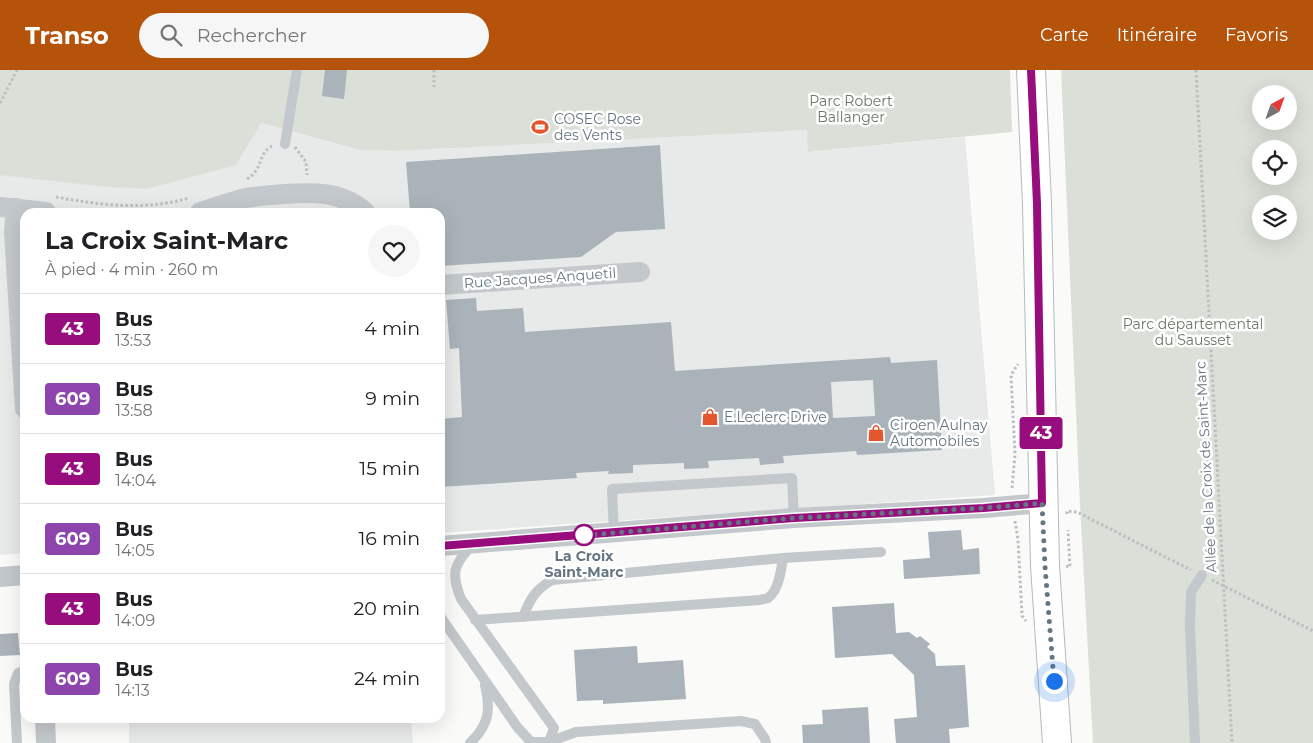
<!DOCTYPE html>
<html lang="fr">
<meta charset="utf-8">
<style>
body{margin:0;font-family:Montserrat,sans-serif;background:#f6f6f6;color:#202124;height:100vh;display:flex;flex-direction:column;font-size:19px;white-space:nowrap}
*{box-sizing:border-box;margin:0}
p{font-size:16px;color:#757577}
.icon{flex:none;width:28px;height:28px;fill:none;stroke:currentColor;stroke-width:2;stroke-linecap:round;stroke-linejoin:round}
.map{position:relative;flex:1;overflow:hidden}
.drawer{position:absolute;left:20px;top:138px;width:425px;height:515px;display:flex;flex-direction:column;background:#fff;border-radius:15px;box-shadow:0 5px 20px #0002}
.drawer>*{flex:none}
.badge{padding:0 10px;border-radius:4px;font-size:18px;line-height:32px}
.needle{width:32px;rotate:41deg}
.tools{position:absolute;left:1252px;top:15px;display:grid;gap:10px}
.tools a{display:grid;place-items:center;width:45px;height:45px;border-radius:50%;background:#fff;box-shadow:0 5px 20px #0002;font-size:25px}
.you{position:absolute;width:25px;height:25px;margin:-12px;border:4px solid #fff;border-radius:50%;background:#1a73e8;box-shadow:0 0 0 8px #1a73e833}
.map>.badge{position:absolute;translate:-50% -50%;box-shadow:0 0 0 2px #fff}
.round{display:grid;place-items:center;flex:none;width:52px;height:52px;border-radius:26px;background:#f6f6f6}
.head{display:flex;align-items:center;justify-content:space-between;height:85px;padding:0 25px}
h1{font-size:24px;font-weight:700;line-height:38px}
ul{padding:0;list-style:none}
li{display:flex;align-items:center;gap:15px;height:70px;padding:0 25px;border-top:1px solid #e0e0e0}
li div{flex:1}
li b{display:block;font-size:19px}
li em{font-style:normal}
li .badge{min-width:55px;font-weight:700;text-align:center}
header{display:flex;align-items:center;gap:30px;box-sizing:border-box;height:70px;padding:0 25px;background:#b45309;color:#fff}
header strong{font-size:24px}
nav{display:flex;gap:28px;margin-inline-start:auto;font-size:18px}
.search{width:350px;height:45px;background:#f6f6f6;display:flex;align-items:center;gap:12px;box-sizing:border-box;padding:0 18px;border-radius:28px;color:#757577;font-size:19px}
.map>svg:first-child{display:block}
.built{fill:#e8e9e9}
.green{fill:#dadfd7;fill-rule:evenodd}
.building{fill:#aab3b9;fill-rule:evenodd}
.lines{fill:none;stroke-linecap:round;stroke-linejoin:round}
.secondary-casing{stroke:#b3babf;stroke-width:30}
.path{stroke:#bbbfc2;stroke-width:3;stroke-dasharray:2.5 2.5;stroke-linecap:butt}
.lane{stroke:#c3c8cc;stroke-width:10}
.street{stroke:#c3c8cc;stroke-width:20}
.secondary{stroke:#fff;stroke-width:28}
.line-casing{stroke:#fff;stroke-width:11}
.line{stroke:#980d7d;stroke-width:8}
.walk{stroke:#657683;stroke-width:5;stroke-dasharray:0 9}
.stop-dot{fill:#fff;stroke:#980d7d;stroke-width:2.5}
.labels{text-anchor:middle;stroke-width:5;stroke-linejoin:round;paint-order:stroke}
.park-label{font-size:14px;fill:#687a64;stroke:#fff}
.poi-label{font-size:14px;fill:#657683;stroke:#fff;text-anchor:start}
.street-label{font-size:14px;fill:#657683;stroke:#fff}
.stop-label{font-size:14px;font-weight:bold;fill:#657683;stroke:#fff}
</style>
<header>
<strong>Transo</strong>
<div class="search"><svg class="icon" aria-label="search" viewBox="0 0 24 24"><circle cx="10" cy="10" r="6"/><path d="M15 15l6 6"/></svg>Rechercher</div>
<nav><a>Carte</a><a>Itinéraire</a><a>Favoris</a></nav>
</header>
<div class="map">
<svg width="1313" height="673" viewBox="0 0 1313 673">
<rect width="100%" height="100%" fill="#fafaf8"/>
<g class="built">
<polygon points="260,53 360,80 396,81 807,60 809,82 965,67 995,425 440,463 440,142 25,142 25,483 0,485 0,104 236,95"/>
<polygon points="129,648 411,648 413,673 129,673"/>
</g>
<g class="green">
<polygon points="0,0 1010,0 1012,62 808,82 807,60 396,81 360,80 261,53 236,95 146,119 98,116 0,105"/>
<path d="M1061 0H1313V673H1093L1080 434ZM1261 24H1289V51H1261ZM1261 79H1289V106H1261ZM1261 134H1289V161H1261Z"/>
</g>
<g class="building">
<polygon points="325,0 347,0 344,29 322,26"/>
<polygon points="660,75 665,159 616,162 581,187 440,196 440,142 410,142 406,92"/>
<path d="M476 228 477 241 523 238 525 262 671 252 675 301 890 287 891 293 937 290 942 380 857 385 856 381 783 386 784 393 760 395 759 388 708 391 709 398 684 399V393L633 395V403L608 404 609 401 576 403 577 408 440 417V349L462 347 459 278 450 279 446 230ZM873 310 875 346 833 348 831 312Z"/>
<polygon points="961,460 963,480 979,478 980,504 904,509 903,490 930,488 928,462"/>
<polygon points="894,533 896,563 909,562 917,568 920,566 930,574 927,577 935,584 936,596 965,595 969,657 949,659 950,673 896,673 894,649 917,647 914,605 892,584 835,588 832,537"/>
<polygon points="18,563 20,585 0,586 0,564"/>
<polygon points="637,576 638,593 683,590 686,629 603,634 603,630 577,631 574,580"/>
<polygon points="868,637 870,673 803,673 802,655 823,654 822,640"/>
</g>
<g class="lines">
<g class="secondary-casing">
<polyline id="secondary" points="1031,0 1037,134 1045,496 1057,673"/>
</g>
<g class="path">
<polyline points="434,0 434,17"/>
<polyline points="1196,0 1232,673"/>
<polyline points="0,33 17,0"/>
<polyline points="295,77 306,92 307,105"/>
<path d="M247 109C264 99 257 84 272 76"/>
<path d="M56 127C101 135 144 141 189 128"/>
<polyline points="1012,418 1015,384 1011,305 1018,294"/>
<polyline points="1067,444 1067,441 1077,442 1191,500"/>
<polyline points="1015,451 1018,470 1022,546 1026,551"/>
<polyline points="1066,496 1070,497 1068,460"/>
<polyline points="1212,510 1313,561"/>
</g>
<g class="lane">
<polyline points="285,74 297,0"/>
<polyline points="614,463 612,419 792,408 794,448"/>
<path d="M472 475C453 495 451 504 461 529L554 658 549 672"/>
<polyline points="440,546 518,658 531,672 549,672 550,673"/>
<path d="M523 547C530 529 535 520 552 510L783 488 881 482"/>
<path d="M475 550 760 530C762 529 766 529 768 528 779 520 781 500 783 488"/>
<polyline points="549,672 576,662 741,651 755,654 765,669 766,673"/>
<polyline points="17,673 14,614 18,603 25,600"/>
<path d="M470 673C489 655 491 640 485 615"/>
<polyline points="1195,673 1190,557 1191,522 1202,505"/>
</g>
<g class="street">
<polyline points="0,137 46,142"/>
<polyline points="16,138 14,162 25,339"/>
<path d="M200 142C214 138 227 133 241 129 255 126 270 125 284 124 313 122 342 121 365 142"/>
<polyline points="440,215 640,202"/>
<polyline points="440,476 794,448 984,438 1043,433"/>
<polyline points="0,507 25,505"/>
<polyline points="45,648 46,673"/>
</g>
<use href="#secondary" class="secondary"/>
</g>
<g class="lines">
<g class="line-casing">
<polyline id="line" points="440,476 794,448 984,438 1042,433 1037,134 1031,0"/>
</g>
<use href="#line" class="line"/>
<polyline class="walk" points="584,465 576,466 794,448 984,438 1042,433 1045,496 1054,611"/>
</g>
<defs>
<g id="stadium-bare" transform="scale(1.35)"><path d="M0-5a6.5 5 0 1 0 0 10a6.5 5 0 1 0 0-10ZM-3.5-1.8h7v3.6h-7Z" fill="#e4572e" stroke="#fff" stroke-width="2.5" paint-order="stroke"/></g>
<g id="shop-bare" transform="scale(1.35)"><path d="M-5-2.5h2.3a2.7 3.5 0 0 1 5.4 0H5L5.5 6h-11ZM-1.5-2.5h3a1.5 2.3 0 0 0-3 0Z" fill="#e4572e" stroke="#fff" stroke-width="2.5" paint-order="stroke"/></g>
</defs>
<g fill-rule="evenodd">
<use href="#stadium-bare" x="540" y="57"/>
<use href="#shop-bare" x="710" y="347"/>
<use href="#shop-bare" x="876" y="363"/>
</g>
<circle class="stop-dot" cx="584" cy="465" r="10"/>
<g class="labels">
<g class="park-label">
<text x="851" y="36">Parc Robert<tspan x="851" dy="16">Ballanger</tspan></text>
<text x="1193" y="259">Parc départemental<tspan x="1193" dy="16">du Sausset</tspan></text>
</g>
<g class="poi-label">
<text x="554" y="54">COSEC Rose<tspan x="554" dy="16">des Vents</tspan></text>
<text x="724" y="352">E.Leclerc Drive</text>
<text x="890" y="360">Ciroen Aulnay<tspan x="890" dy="16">Automobiles</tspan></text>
</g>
<g class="street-label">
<text transform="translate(540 208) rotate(-4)" y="5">Rue Jacques Anquetil</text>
<text transform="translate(1206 397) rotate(-93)" y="5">Allée de la Croix de Saint-Marc</text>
</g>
<g class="stop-label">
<text x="584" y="491">La Croix<tspan x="584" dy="16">Saint-Marc</tspan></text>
</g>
</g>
</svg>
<div class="tools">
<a><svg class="needle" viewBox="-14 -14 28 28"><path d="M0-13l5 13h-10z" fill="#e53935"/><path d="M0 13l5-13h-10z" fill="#757577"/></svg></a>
<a><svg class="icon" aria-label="locate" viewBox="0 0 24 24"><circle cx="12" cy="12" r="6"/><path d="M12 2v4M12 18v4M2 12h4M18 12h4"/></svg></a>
<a><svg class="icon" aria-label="layers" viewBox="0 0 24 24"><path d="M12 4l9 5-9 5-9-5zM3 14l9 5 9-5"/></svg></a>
</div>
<div class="you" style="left:1054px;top:611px"></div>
<b class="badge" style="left:1041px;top:363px;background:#980d7d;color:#fff">43</b>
<section class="drawer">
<div class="head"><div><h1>La Croix Saint-Marc</h1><p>À pied · 4 min · 260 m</p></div><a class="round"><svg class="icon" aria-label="heart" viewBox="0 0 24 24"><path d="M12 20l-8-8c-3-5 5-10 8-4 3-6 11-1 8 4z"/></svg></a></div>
<ul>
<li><span class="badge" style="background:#980d7d;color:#fff">43</span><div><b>Bus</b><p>13:53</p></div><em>4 min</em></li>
<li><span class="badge" style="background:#8e44ad;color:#fff">609</span><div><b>Bus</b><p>13:58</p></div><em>9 min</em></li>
<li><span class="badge" style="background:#980d7d;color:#fff">43</span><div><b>Bus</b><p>14:04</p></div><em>15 min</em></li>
<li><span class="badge" style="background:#8e44ad;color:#fff">609</span><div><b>Bus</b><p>14:05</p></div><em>16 min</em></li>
<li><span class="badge" style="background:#980d7d;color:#fff">43</span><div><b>Bus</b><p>14:09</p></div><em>20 min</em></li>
<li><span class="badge" style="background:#8e44ad;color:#fff">609</span><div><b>Bus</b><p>14:13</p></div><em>24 min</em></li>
</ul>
</section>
</div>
